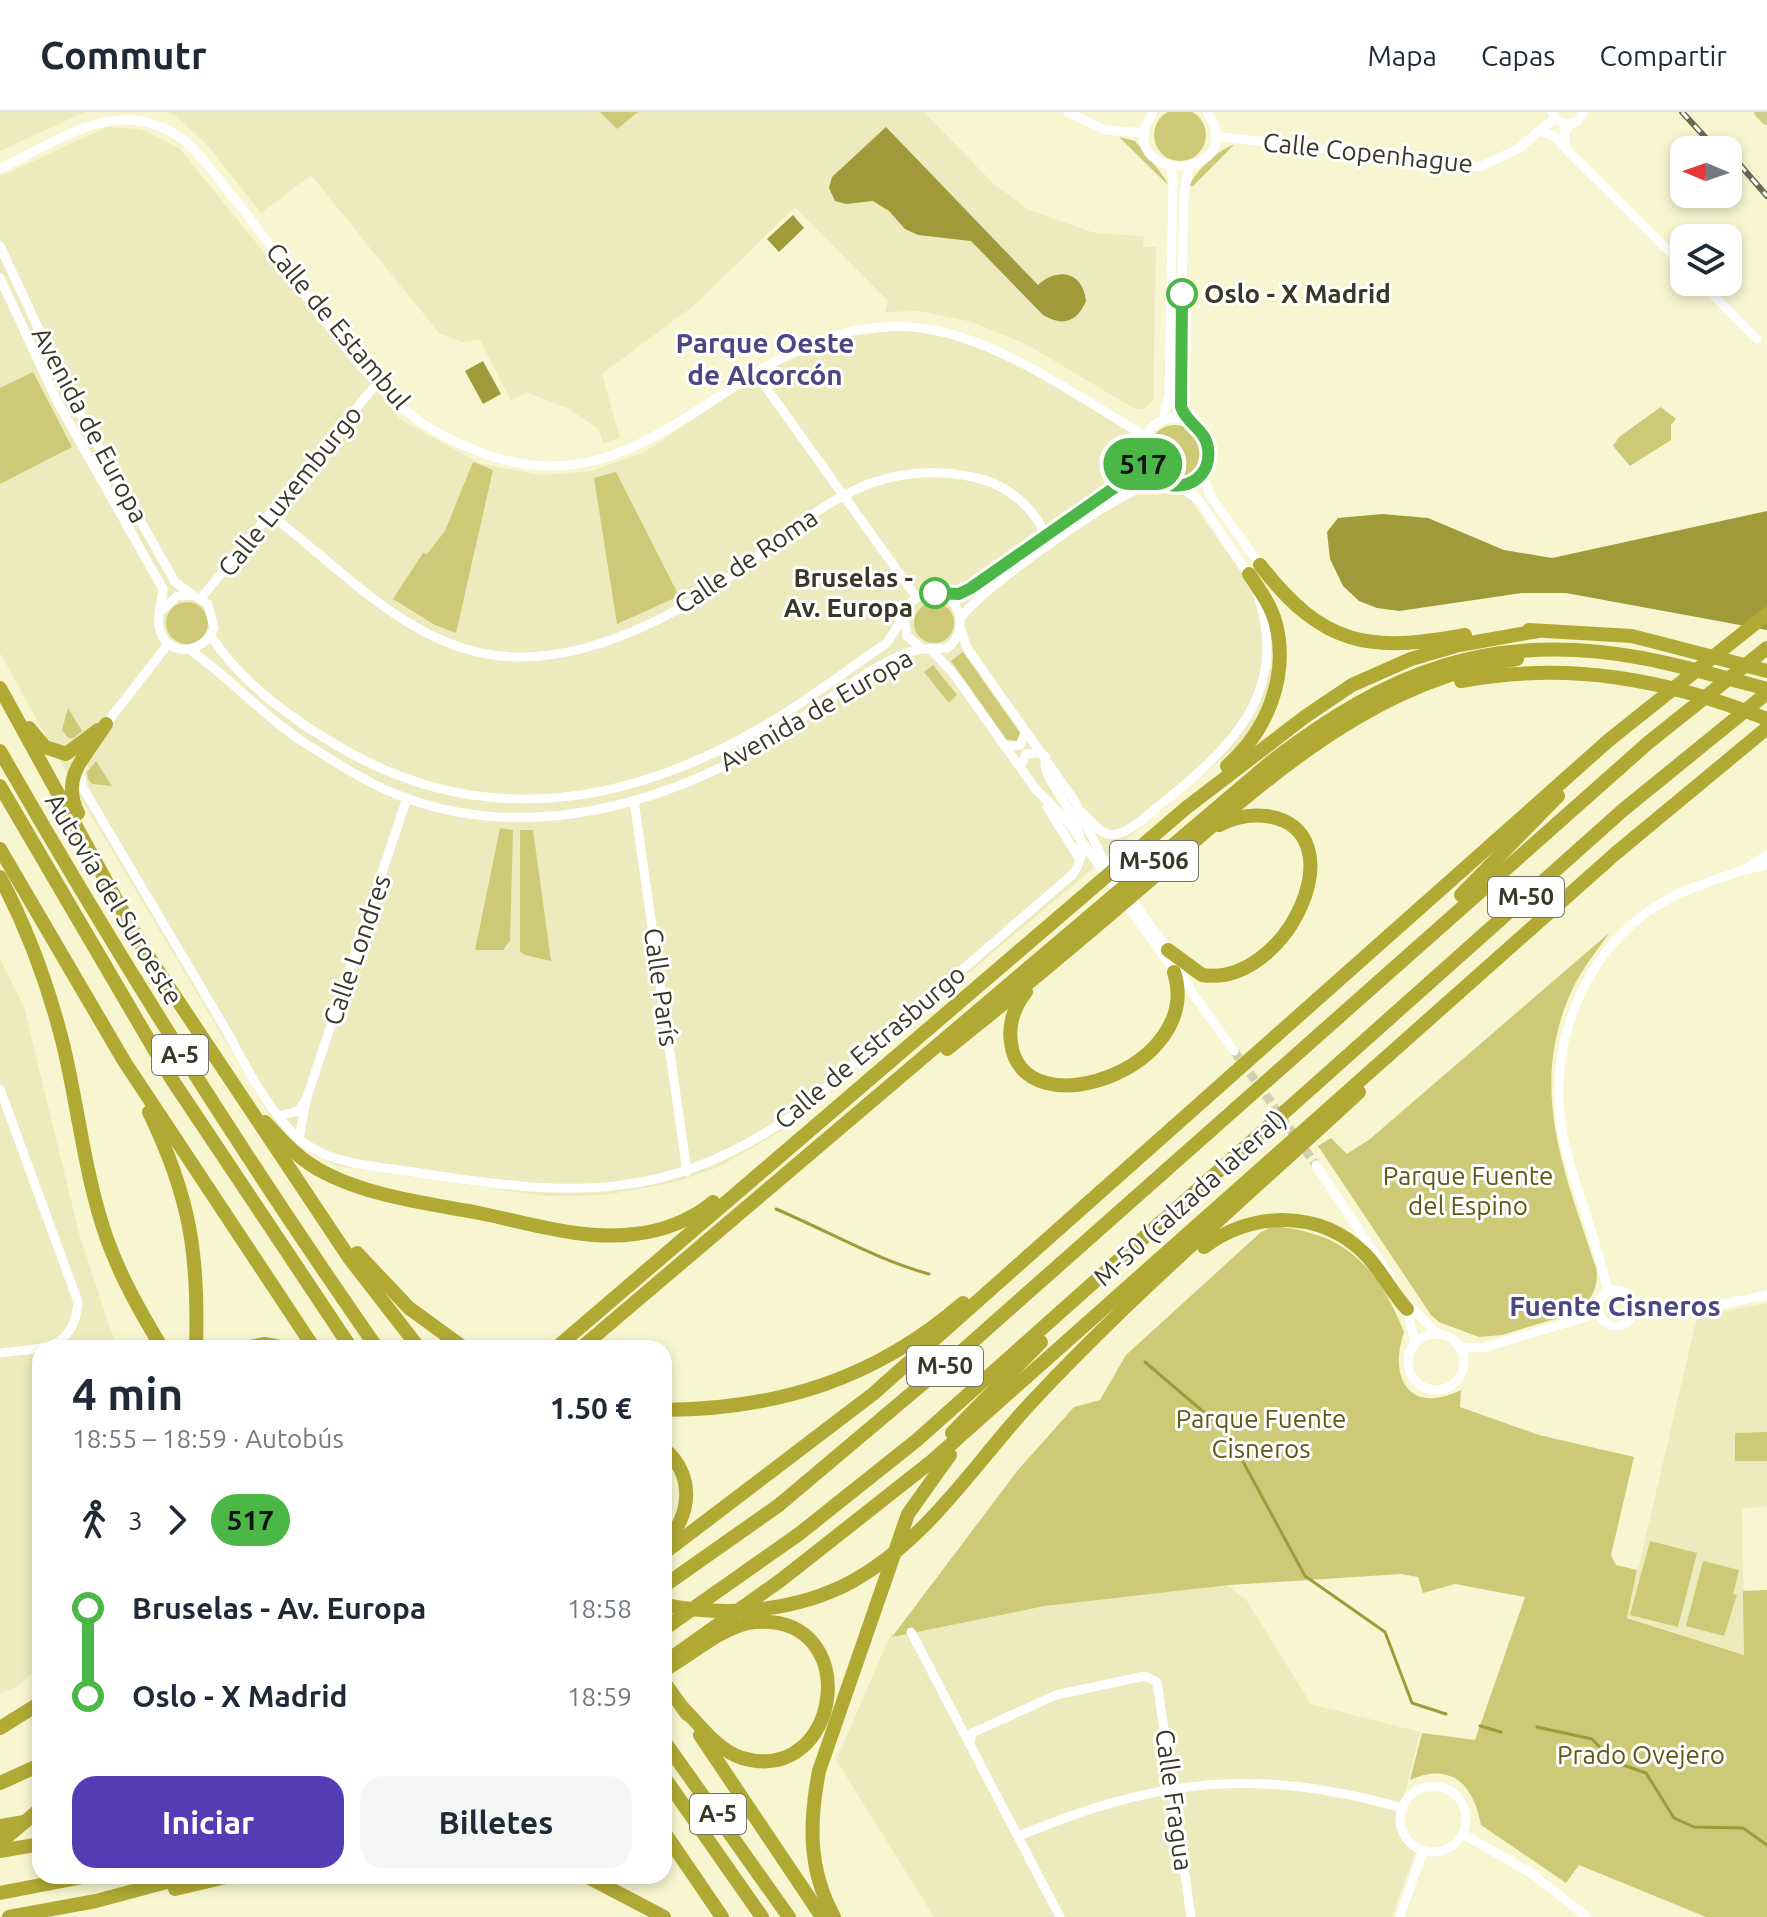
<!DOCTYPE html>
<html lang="es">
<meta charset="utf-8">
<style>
body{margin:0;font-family:Ubuntu,sans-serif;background:#f6f6f7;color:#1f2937;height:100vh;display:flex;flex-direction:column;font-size:30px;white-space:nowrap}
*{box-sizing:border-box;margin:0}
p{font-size:26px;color:#747a83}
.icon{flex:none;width:44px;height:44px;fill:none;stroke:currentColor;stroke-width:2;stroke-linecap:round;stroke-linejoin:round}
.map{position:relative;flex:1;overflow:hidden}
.drawer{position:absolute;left:32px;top:1228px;width:640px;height:544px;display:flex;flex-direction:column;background:#fff;border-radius:24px;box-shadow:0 4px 12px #0003}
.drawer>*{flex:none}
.badge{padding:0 16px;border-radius:26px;font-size:28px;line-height:52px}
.needle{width:52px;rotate:272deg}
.tools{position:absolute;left:1670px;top:24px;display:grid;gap:16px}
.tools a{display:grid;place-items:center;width:72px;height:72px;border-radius:16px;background:#fff;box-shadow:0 4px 12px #0003;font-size:40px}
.map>.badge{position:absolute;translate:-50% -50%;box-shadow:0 0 0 4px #fff}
.legs{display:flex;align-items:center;gap:12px;height:88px;padding:0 40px;font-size:26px}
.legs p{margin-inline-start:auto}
.headline{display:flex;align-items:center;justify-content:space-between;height:136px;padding:0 40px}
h1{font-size:44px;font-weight:700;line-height:60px}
.primary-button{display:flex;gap:16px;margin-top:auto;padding:16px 40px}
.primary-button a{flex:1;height:92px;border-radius:24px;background:#543db4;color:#fff;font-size:32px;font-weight:700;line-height:92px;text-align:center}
.primary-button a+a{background:#f6f6f7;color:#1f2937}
ul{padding:0 40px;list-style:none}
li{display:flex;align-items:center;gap:28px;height:88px;font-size:30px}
li i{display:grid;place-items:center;width:12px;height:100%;margin:0 10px;background:currentColor}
li i::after{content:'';width:20px;height:20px;margin:-10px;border:6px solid;border-radius:50%;background:#fff}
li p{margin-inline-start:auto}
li:first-child i{background:linear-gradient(#0000 50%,currentColor 0)}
li:last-child i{background:linear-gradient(currentColor 50%,#0000 0)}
header{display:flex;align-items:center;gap:48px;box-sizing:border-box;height:112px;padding:0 40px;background:#fff;border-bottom:2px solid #e0e1e3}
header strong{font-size:38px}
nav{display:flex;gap:44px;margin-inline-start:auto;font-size:28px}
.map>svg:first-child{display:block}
.built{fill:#edebbe}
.green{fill:#cdc976}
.water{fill:#a09a3b}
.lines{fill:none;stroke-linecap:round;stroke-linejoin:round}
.stream{stroke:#a09a3b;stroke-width:3}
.minor-tunnel{stroke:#d1d0ae;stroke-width:9;stroke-dasharray:9 4.5;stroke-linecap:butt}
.minor{stroke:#fff;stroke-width:9}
.major{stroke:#d0cb85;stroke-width:12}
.highway{stroke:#b0a934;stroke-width:14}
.rail-casing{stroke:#696853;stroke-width:6}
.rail{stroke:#fff;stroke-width:3;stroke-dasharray:9;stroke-linecap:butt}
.line-1-casing{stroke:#fff;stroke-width:18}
.line-1{stroke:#4ab747;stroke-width:12}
.stop-1-dot{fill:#fff;stroke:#4ab747;stroke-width:4}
.labels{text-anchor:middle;stroke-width:6;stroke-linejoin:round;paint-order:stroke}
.shield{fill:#fff;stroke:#747368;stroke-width:2}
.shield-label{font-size:24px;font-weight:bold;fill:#383728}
.street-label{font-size:26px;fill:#383728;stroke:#fff}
.stop-label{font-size:26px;font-weight:bold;fill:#383728;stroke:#fff;text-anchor:start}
.park-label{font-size:26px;fill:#5e5914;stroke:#fff}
.neighbourhood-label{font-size:28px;font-weight:bold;fill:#4c4683;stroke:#fff}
</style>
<header>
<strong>Commutr</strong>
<nav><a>Mapa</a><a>Capas</a><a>Compartir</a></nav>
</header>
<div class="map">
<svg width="1767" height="1805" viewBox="0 0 1767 1805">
<rect width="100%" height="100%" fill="#f7f6d0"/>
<g class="built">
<polygon points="0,0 85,0 0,39"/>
<polygon points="164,0 924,0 993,71 1029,98 1095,121 1144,124 1143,135 1156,135 1153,288 1145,297 1135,297 1026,232 972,210 920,199 885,200 888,189 795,95 696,192 602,262 620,326 603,331 599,317 567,296 526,280 511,289 480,228 462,230 439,221 311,63 261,101 209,35 175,3"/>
<polygon points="106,15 141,17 179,36 400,307 481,352 542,363 591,359 644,340 773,255 843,225 893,219 937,219 992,237 1174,340 1193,392 1250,472 1268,506 1273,531 1270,573 1255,610 1236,635 784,1017 719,1055 675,1070 606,1083 545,1084 338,1054 314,1043 276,1014 77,680 0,541 0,65"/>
<polygon points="0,847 24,895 79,1121 111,1220 120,1236 40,1236 40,1553 19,1574 0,1582"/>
<polygon points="1767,1191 1767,1394 1742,1397 1745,1543 1627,1505 1697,1205"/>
<polygon points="1227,1473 1247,1489 1311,1592 1420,1620 1397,1714 1415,1741 1392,1805 934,1805 836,1648 891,1522 1115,1482"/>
</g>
<g class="green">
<circle cx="1180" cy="23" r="26"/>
<polygon points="600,0 638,0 617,17"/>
<path d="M1119 25 1135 29C1142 38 1167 66 1168 73Z"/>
<path d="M1234 33 1193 74H1190C1192 62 1222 34 1234 33Z"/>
<polygon points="33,260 72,335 0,372 0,276"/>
<polygon points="1661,295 1676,307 1671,313 1671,328 1630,354 1613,334 1619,325"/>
<circle cx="1175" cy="340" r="27"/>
<polygon points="473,350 493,358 456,521 435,513 393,487 423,441 427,442 445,419"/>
<polygon points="616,360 679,484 617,512 594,366"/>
<circle cx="187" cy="511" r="21"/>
<circle cx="934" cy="511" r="20"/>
<polygon points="963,540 1020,621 1017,629 1007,628 951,549"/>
<polygon points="933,553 957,583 949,591 924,560"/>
<polygon points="68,596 82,619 74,626 68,626 62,618"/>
<polygon points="96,649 112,674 92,672 88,667 87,660"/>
<polygon points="500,716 513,718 510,829 503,838 475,838"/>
<polygon points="520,718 533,718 551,849 525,843 520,839"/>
<path d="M1609 821C1597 839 1581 858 1572 878 1527 977 1565 1060 1596 1156 1600 1173 1590 1190 1578 1200L1502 1223 1479 1225 1439 1210 1431 1203 1318 1034 1331 1026 1347 1042 1370 1027Z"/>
<path d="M1273 1114C1346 1121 1377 1154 1404 1220 1388 1267 1410 1303 1461 1278L1460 1295 1539 1323 1634 1345 1611 1443 1616 1453 1637 1458 1627 1506 1744 1543 1743 1479 1767 1478V1805H1706L1579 1753 1566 1771 1481 1713C1474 1673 1451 1649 1410 1668L1422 1621 1475 1628 1525 1485 1455 1472 1423 1481 1418 1465 1401 1462 1229 1473 1045 1494 892 1525 1018 1358 1074 1295 1100 1288 1126 1243 1261 1120Z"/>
<polygon points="1767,1320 1767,1349 1735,1349 1735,1321"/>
<polygon points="1650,1429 1697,1441 1678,1515 1630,1503"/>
<polygon points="1703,1449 1739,1458 1733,1482 1737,1483 1724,1524 1686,1514"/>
</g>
<g class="water">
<path d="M886 15 1038 173C1057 155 1083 159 1086 189 1077 210 1063 215 1043 203L971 129 918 123 905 117 889 99 873 89 846 92 835 89 829 76 832 65Z"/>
<polygon points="793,103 804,116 779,140 767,127"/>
<polygon points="483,249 501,282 483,292 465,259"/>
<polygon points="1767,399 1767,518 1566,481 1522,481 1399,499 1377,496 1359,489 1343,474 1330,447 1327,420 1338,406 1382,402 1428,406 1504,438 1552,446"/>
</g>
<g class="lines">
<g class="stream">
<path d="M776 1097C828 1119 875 1147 929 1162"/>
<polyline points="1145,1250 1227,1320 1305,1464 1385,1520 1412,1591 1446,1602"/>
<polyline points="1480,1614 1501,1620"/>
<polyline points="1537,1615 1592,1627 1614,1650 1646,1661 1674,1706 1694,1715 1743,1716 1767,1733"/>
</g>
<polyline class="minor-tunnel" points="1234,939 1316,1053"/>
<g class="minor">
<polyline points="1068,0 1105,18 1145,21"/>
<path d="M1153 0C1107 73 1254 71 1207 0"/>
<path d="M1552 0C1557 12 1567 14 1578 9L1583 0"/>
<polyline points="1571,12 1564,20 1566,37 1684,154"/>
<polyline points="1537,19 1554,24 1566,37"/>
<polyline points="1215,24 1479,55 1518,37 1555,6"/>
<path d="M0 57C36 40 80 10 120 8 140 7 161 13 178 24 200 39 216 65 233 85 290 154 345 252 415 306 437 323 463 334 488 343 667 406 752 180 938 219 1009 234 1083 288 1145 324"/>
<polyline points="0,134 70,284 175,470 193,483"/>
<path d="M0 166 58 291 163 477C162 489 157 504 159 515 166 547 204 542 214 516L208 492 193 483 177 484 160 500"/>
<polyline points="1700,170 1757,227"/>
<polyline points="755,260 917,486"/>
<circle cx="1175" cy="340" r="34"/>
<polyline points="1163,308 1169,282 1173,66 1170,55"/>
<polyline points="1188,309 1180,282 1184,81 1189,56"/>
<polyline points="1203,359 1209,382 1260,453"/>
<polyline points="1178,374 1199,388 1251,467"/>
<path d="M272 404C345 459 419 546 519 545 580 545 644 518 696 487 793 430 847 340 973 365 1004 371 1033 393 1045 423"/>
<polyline points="945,484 971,476 1121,371 1132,361 1141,344"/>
<polyline points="201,486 378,270"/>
<path d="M961 506C979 477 1123 376 1157 369"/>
<polyline points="961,518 967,536 1074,688 1104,749 1168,838 1193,882"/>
<path d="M211 524C243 573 293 608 343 637 482 717 625 694 759 617 803 592 843 561 885 532 898 520 902 496 916 486 949 464 978 513 947 536L922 537 907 524 904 505"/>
<path d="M190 538C232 567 265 606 308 633 340 653 373 675 409 687 530 730 661 693 768 630 806 606 882 542 922 537"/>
<polyline points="932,539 953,561 1037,679"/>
<polyline points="106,612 168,532"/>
<polyline points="1006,634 1020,633 1026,620"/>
<path d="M83 653 80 660 83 676C129 754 175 832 222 911 244 949 265 996 298 1026 328 1053 376 1054 413 1060 568 1084 664 1094 799 999L1073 762C1105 717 1036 671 1046 645"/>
<polyline points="1020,655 1026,642 1042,641"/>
<polyline points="1033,674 1068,710 1174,859"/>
<polyline points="634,689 687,1060"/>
<polyline points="1047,695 1079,746"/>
<path d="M1080 699C1089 705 1097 720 1108 722 1126 726 1147 703 1160 693 1229 638 1291 581 1258 484"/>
<polyline points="1767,743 1744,758 1767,753"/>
<polyline points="1191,879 1234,939"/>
<path d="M0 977 78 1190C74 1240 40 1236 0 1241"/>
<polyline points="279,1004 298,999 304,991"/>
<polyline points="299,1028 306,988 407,686"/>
<polyline points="1316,1053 1391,1166"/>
<circle cx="1616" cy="1196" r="18"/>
<path d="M1608 1180C1598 1130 1577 1083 1565 1033 1542 935 1585 825 1680 781 1701 772 1723 765 1744 758"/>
<polyline points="1408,1192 1437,1222"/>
<polyline points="1407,1196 1415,1231"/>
<polyline points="1634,1197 1695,1198 1767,1183"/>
<circle cx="1436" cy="1250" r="28"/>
<polyline points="1459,1235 1483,1236 1599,1201"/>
<polyline points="911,1520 1060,1805"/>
<polyline points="969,1632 972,1621 1056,1583 1145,1564 1157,1570 1191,1805"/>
<circle cx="1433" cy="1707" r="33"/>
<polyline points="1463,1722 1531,1761 1587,1805"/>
<path d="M1019 1724C1155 1667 1258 1654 1402 1696"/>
<polyline points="1400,1805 1423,1738"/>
</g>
<polyline class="major" points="1760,0 1767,7"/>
<g class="highway">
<path d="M1260 453C1323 534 1368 541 1465 523"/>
<polyline points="1529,518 1632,524 1767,559"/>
<path d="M1461 569C1569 549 1665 567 1767 607"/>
<polyline points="0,576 144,838 350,1147 419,1236"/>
<polyline points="29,616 45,635 66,642 98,618"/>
<path d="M0 639C117 844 242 1042 377 1236"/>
<path d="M1227 654C1267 619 1289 565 1276 512 1271 493 1259 477 1249 462"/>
<polyline points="0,674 171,966 351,1236"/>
<path d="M78 701C59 664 88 642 106 612"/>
<polyline points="0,737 124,949 314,1236"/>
<path d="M0 765C29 820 49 875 64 936 79 1000 85 1065 107 1127 121 1166 141 1201 162 1236"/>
<polyline points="1461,783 1558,684"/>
<path d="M1168 838 1202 863C1288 876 1360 716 1266 704 1249 702 1234 705 1219 713"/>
<path d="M1026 880C1014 895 1008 911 1011 931 1022 1019 1205 957 1174 860"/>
<path d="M947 937C1015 883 1082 827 1148 770 1256 676 1368 568 1517 547"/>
<path d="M149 1000C190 1085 199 1142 196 1236"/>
<path d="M265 1010C283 1030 301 1049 325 1061 372 1085 427 1091 479 1101 529 1111 584 1129 635 1122 663 1119 692 1108 713 1090"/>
<path d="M1204 1135C1253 1099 1320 1097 1365 1142 1381 1158 1391 1180 1407 1197"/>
<polyline points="357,1141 409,1196 464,1236"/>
<polyline points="246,1236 264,1232 286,1236"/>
<polyline points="556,1236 1186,696 1306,604 1352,573 1411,547 1459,533 1538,519"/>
<path d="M581 1236 1272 649C1389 559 1493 518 1642 546 1684 554 1726 566 1767 577"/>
<path d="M664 1298C779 1297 875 1267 963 1191"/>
<polyline points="952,1321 1041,1230"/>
<path d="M664 1337C695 1362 692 1405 664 1431"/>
<polyline points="664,1441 873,1282 1609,628 1767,502"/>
<polyline points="664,1474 779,1393 970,1232 1649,630 1767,536"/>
<path d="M664 1493C727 1505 796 1500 853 1469 928 1427 972 1355 1028 1294 1131 1183 1248 1083 1359 980"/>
<polyline points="664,1517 799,1422 917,1328 1623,698 1767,581"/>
<polyline points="664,1551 781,1468 932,1349 1616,741 1767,616"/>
<path d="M664 1558C692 1543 723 1513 755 1510 865 1501 842 1675 742 1646 718 1639 699 1612 682 1595"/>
<polyline points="664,1570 687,1602"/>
<polyline points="0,1616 40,1591"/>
<polyline points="700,1623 822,1805"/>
<polyline points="664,1629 789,1805"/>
<polyline points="664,1665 762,1805"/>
<polyline points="0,1671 40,1653"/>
<polyline points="0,1714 24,1710"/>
<polyline points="664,1720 722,1805"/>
<polyline points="0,1731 40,1697"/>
<polyline points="0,1739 40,1732"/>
<polyline points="586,1764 664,1805"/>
<polyline points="175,1777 230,1764"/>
<polyline points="0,1781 88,1764"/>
<polyline points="9,1805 96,1789 189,1764"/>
<path d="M834 1805C808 1757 809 1711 819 1659L908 1402 950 1343"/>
</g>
<g class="rail-casing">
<g id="rail">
<polyline points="1682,0 1717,38"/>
<polyline points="1728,39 1767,84"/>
</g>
</g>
<use href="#rail" class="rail"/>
</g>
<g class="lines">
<g class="line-1-casing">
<path id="line-1" d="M935 481 959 482 971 476 1121 371 1132 361 1141 344C1152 389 1214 380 1208 336 1205 317 1187 312 1181 295L1182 182"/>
</g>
<use href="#line-1" class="line-1"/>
</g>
<g class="stop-1-dot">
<circle cx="1182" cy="182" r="14"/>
<circle cx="935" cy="481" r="14"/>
</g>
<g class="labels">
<g class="shield">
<rect x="1110" y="729" width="88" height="40" rx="6"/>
<rect x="1488" y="765" width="76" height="40" rx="6"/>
<rect x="152" y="923" width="56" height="40" rx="6"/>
<rect x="907" y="1234" width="76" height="40" rx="6"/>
<rect x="690" y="1682" width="56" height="40" rx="6"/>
</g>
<g class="shield-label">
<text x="1154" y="757">M-506</text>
<text x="1526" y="793">M-50</text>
<text x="180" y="951">A-5</text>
<text x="945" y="1262">M-50</text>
<text x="718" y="1710">A-5</text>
</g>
<g class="street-label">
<text transform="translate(1368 41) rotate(6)" y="9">Calle Copenhague</text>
<text transform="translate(338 214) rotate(50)" y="9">Calle de Estambul</text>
<text transform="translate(90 313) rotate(62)" y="9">Avenida de Europa</text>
<text transform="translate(290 379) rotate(-51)" y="9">Calle Luxemburgo</text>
<text transform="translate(746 449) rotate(-34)" y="9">Calle de Roma</text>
<text transform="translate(816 598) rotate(-30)" y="9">Avenida de Europa</text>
<text transform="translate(114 787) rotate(59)" y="9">Autovía del Suroeste</text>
<text transform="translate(357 838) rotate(-71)" y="9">Calle Londres</text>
<text transform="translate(661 875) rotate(82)" y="9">Calle París</text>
<text transform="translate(870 935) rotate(-40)" y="9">Calle de Estrasburgo</text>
<text transform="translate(1190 1086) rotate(-42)" y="9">M-50 (calzada lateral)</text>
<text transform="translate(1174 1688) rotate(82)" y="9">Calle Fragua</text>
</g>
<g class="stop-label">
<text x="1204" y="191">Oslo - X Madrid</text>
<text x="913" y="475" text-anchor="end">Bruselas -<tspan x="913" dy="30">Av. Europa</tspan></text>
</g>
<g class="park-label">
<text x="1468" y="1073">Parque Fuente<tspan x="1468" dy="30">del Espino</tspan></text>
<text x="1261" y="1316">Parque Fuente<tspan x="1261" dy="30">Cisneros</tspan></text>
<text x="1641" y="1652">Prado Ovejero</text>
</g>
<g class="neighbourhood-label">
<text x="765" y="241">Parque Oeste<tspan x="765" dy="32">de Alcorcón</tspan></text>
<text x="1615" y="1204">Fuente Cisneros</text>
</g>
</g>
</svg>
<div class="tools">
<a><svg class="needle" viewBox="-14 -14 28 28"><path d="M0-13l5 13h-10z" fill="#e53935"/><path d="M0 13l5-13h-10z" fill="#747a83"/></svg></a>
<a><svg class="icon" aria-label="layers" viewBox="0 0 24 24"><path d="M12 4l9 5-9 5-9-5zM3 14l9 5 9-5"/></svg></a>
</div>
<b class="badge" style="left:1143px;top:352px;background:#4ab747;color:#111">517</b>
<section class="drawer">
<div class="headline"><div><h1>4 min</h1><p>18:55 – 18:59 · Autobús</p></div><b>1.50 €</b></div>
<div class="legs"><svg class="icon" aria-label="walk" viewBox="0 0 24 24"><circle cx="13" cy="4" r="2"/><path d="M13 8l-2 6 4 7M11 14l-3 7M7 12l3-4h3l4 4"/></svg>3<svg class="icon" aria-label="forward" viewBox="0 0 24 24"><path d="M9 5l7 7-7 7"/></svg><b class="badge" style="background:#4ab747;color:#111">517</b></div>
<ul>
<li><i style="color:#4ab747"></i><b>Bruselas - Av. Europa</b><p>18:58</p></li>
<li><i style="color:#4ab747"></i><b>Oslo - X Madrid</b><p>18:59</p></li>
</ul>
<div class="primary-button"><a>Iniciar</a><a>Billetes</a></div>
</section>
</div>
